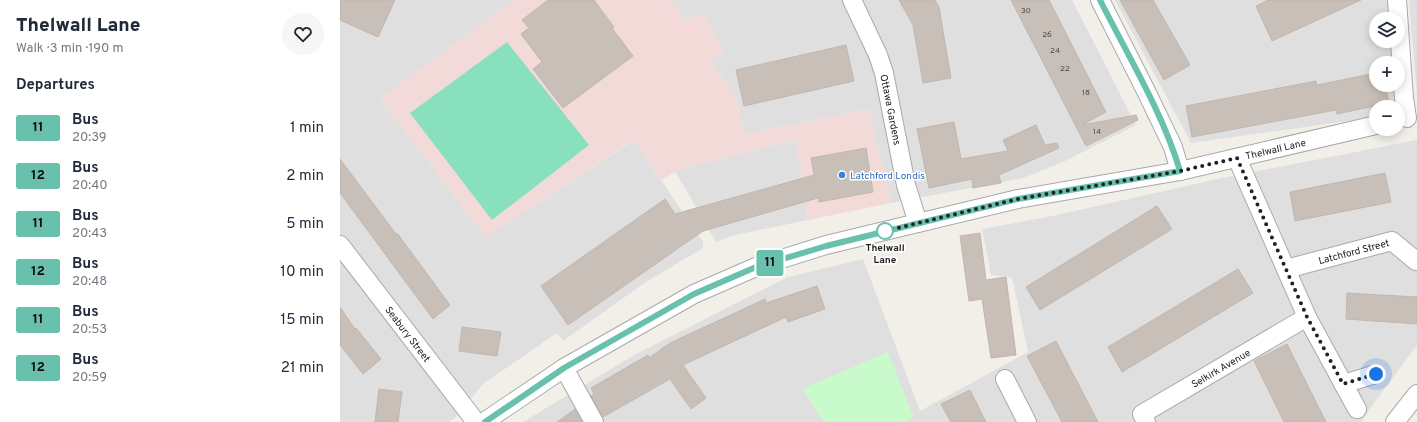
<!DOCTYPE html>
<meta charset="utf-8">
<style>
body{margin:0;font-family:Overpass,sans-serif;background:#f6f6f7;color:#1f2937;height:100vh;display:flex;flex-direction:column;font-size:15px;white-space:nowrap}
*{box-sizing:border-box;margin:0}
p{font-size:13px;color:#747a83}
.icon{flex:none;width:22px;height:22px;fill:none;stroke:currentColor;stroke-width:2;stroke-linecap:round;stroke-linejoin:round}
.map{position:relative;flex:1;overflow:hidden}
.side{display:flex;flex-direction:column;background:#fff;width:340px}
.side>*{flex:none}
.badge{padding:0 8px;border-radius:3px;font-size:14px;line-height:26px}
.buttons{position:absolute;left:1029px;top:12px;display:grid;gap:8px}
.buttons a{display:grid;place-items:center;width:36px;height:36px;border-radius:50%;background:#fff;box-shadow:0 2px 10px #0003;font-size:20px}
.you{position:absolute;width:20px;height:20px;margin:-10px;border:3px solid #fff;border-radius:50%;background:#1a73e8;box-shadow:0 0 0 6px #1a73e833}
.map>.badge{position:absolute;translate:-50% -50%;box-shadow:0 0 0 2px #fff}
h2{padding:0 16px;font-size:15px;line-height:36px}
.round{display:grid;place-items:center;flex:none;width:42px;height:42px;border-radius:21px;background:#f6f6f7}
.headline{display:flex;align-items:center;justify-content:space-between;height:68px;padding:0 16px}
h1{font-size:19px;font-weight:800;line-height:30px}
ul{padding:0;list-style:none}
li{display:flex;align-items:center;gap:12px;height:48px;padding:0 16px}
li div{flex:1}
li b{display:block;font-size:15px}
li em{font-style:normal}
li .badge{min-width:44px;font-weight:700;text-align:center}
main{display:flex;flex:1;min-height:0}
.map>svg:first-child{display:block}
.residential{fill:#e0dfdf}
.commercial{fill:#f2dad9}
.park{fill:#c8facc}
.pitch{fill:#88e0be}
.building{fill:#c7bfb8;stroke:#c4b6ab}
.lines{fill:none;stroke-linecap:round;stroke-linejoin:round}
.minor-casing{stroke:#a9a9a9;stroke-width:20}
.minor{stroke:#fff;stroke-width:18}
.line-casing{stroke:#fff;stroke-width:9}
.line{stroke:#69c0ac;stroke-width:6}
.walk{stroke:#222;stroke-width:4;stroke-dasharray:0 7.2}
.shop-dot{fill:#3f7fe0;stroke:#fff;stroke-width:1.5}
.stop-dot{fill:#fff;stroke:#69c0ac;stroke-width:2}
.labels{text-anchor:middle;stroke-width:3;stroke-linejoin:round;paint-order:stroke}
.number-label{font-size:8px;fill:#4b4948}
.street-label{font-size:10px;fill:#222;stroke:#fff}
.shop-label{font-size:10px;fill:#366cbe;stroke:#fff;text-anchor:start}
.stop-label{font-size:10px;font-weight:bold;fill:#222;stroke:#fff}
</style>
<main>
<section class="side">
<div class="headline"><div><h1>Thelwall Lane</h1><p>Walk · 3 min · 190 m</p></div><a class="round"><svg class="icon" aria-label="heart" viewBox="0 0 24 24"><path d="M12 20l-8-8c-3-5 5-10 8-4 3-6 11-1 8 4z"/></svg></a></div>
<h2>Departures</h2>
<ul>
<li><span class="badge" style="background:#69c0ac;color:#111">11</span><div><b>Bus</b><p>20:39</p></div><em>1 min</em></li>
<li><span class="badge" style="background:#69c0ac;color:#111">12</span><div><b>Bus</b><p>20:40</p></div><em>2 min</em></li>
<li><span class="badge" style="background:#69c0ac;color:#111">11</span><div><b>Bus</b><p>20:43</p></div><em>5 min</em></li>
<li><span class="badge" style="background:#69c0ac;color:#111">12</span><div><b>Bus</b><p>20:48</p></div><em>10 min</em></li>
<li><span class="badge" style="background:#69c0ac;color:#111">11</span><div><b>Bus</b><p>20:53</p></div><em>15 min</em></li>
<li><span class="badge" style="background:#69c0ac;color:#111">12</span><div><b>Bus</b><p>20:59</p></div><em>21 min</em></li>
</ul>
</section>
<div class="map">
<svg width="1077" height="422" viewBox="0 0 1077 422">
<rect width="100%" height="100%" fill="#f2efe9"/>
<g class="residential">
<polygon points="0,0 174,0 40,99 146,237 294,140 363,242 363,248 306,282 223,341 217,333 143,384 116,417 109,422 0,422"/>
<polygon points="330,0 732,0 796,125 723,162 683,178 551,203 529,109 405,134 396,97 370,59 384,52 363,13 346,21"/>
<polygon points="775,0 1048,0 1049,19 1036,19 1036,41 1051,41 1052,63 1036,63 1036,85 1054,85 1055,107 1036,107 1036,117 851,143"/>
<polygon points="1069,0 1077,0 1077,95"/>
<polygon points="456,139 468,220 395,235 376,242 335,171"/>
<polygon points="1077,140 1077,345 1029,410 1022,422 183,422 294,355 448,277 523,259 580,411 688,352 672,277 651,275 642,229 717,215 882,178"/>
</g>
<polygon class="commercial" points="174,0 330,0 346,21 363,12 384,52 370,59 396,97 405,134 529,109 551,203 468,220 456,139 336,171 322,180 293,140 146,237 40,99"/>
<polygon class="park" points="548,352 573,416 565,422 484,422 462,389"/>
<polygon class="pitch" points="167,42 249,145 152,220 70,113"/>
<g class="building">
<polygon points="0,0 55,0 38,37 0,20"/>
<polygon points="208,0 254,0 274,27 272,28 293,56 223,108 193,69 202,62 181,34 189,28 182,20"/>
<polygon points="559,0 595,0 599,7 611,78 583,83 573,25"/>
<polygon points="671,0 709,0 766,112 742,125 796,115 798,120 746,146"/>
<polygon points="780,0 813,0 850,65 824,80"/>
<polygon points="928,0 1021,0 932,41 916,6"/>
<polygon points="506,45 514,81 404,106 396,70"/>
<polygon points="1036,73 1036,85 1045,85 1049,103 997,114 996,110 852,137 846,106 976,81 977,85"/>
<polygon points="614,122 621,159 668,151 663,140 696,125 705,145 717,143 719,148 659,175 661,183 633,188 632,179 589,188 577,129"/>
<polygon points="526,148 533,192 479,202 478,198 363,231 228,325 201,286 325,199 335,214 474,175 471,158"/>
<polygon points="0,159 56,234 57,233 110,305 93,319 0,193"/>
<polygon points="1045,173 1051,202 955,221 950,192"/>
<polygon points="817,206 832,229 700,310 686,287"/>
<polygon points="640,233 646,280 666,277 676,355 651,358 642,299 629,301 620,236"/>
<polygon points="898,269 913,293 782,372 768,347"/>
<polygon points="477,286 485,309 448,322 446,317 343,365 366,398 351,409 330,379 263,417 251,396 254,394 251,388 308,355 309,358 330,343 425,299 426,303"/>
<polygon points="1007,293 1077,297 1077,324 1006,319"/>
<polygon points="0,307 15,329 16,328 41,359 23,374 0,345"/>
<polygon points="122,327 161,332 157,356 119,351"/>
<polygon points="716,341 758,422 722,422 687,356"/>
<polygon points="947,344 986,422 944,422 914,361"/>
<polygon points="39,389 62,392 58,422 35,422"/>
<polygon points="630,390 646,422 611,422 601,404"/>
<polygon points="235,409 242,422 217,422"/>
</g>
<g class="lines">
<g class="minor-casing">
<g id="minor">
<path id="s1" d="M512 0 538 55 544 73 566 185 578 223"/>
<polyline points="760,0 806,91 833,147 840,171"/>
<polyline points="1057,0 1064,98 1067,118"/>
<polyline points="897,158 967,317 1017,409"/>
<path id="s2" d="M0 245 136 422"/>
<path id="s3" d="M946 269 1052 241 1076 261"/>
<polyline points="224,368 254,422"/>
<polyline points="665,379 687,422"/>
<polyline points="1003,384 1036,374"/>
<path id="s4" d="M144 422 224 368 245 356 354 294 416 267 486 245 678 199 840 171 1036 125"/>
<path id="s5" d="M806 422 802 414 967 317"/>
<polyline points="1055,422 1077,394"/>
</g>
</g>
<use href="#minor" class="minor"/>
</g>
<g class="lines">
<g class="line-casing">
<path id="line" d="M145 422 224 368 245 356 354 294 416 267 486 246 678 199 840 171C823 113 787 54 760 0"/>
</g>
<use href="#line" class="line"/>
<polyline class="walk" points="545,231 678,199 840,171 897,158 967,317 1003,384 1036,374"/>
</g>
<circle class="shop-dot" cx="502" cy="175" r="4"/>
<circle class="stop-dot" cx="545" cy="231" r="8"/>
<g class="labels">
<g class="number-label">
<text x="686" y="13">30</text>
<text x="707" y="37">26</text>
<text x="715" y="53">24</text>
<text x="725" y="71">22</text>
<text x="746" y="95">18</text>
<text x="757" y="134">14</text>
</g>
<g class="street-label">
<text dy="4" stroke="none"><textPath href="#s1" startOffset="117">Ottawa Gardens</textPath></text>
<text dy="4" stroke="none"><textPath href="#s4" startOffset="847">Thelwall Lane</textPath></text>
<text dy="4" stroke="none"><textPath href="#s3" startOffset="70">Latchford Street</textPath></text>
<text dy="4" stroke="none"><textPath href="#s2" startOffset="112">Seabury Street</textPath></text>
<text dy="4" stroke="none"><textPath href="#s5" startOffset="100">Selkirk Avenue</textPath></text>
</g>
<g class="shop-label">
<text x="510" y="179">Latchford Londis</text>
</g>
<g class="stop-label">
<text x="545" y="251">Thelwall<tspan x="545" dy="12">Lane</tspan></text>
</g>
</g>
</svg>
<div class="buttons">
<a><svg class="icon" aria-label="layers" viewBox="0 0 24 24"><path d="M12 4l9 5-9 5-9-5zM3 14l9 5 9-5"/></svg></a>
<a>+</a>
<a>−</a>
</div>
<div class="you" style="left:1036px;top:374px"></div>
<b class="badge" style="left:430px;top:263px;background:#69c0ac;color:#111">11</b>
</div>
</main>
